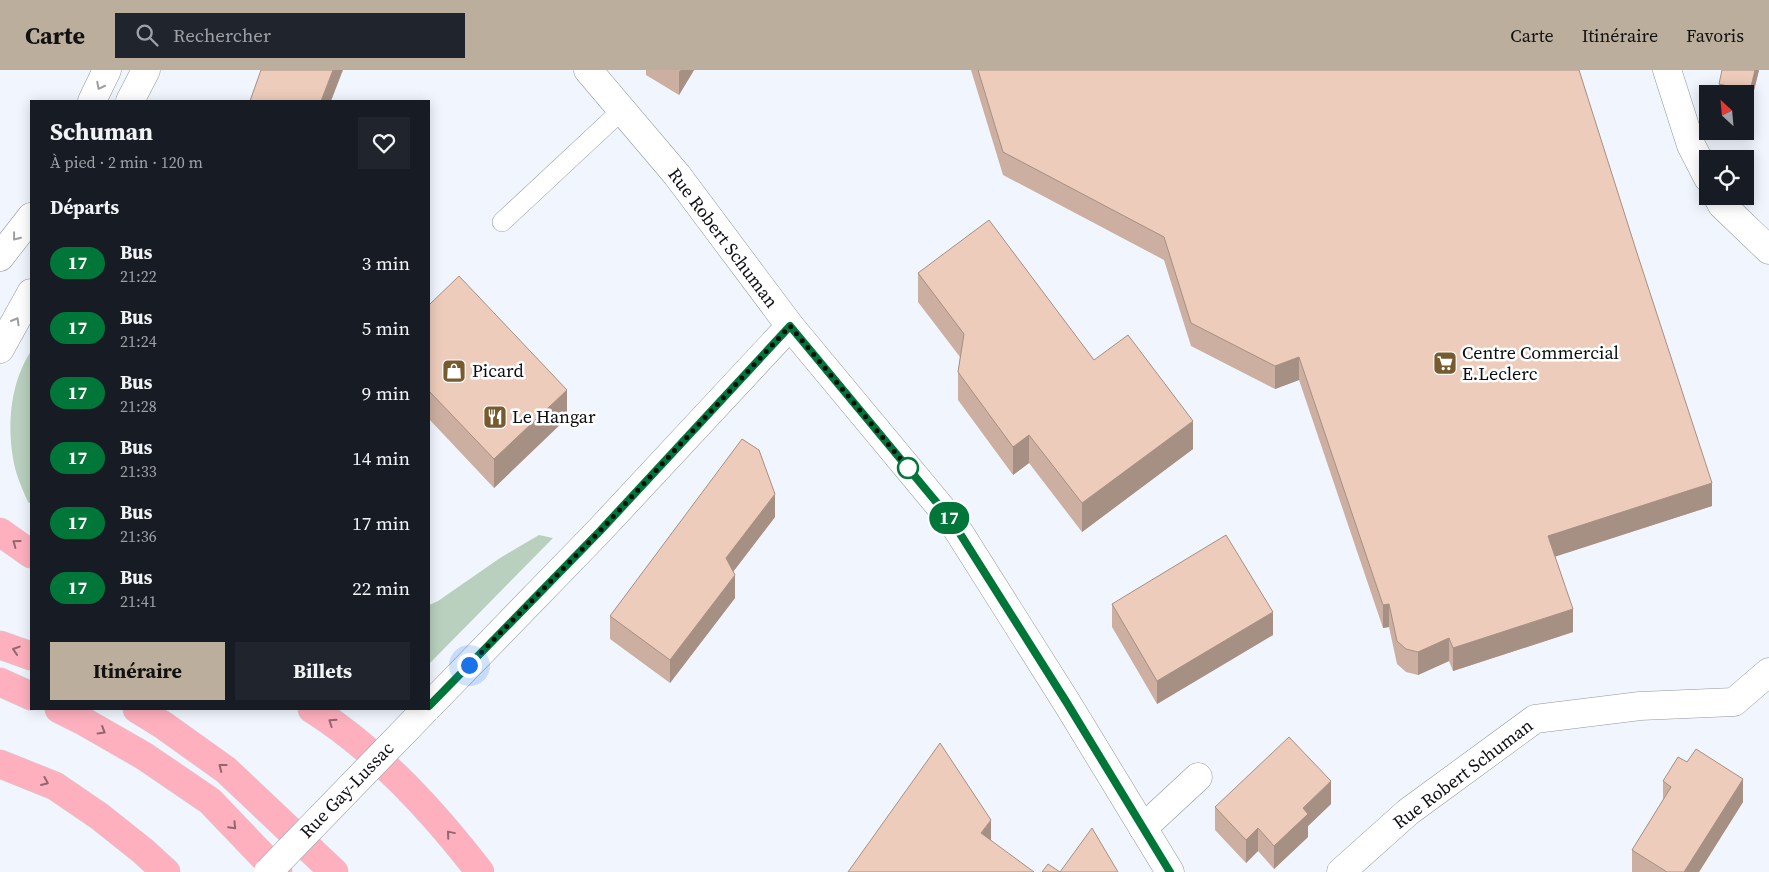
<!DOCTYPE html>
<html lang="fr">
<meta charset="utf-8">
<style>
body{margin:0;font-family:"Source Serif 4",serif;background:#20242c;color:#f1f3f6;height:100vh;display:flex;flex-direction:column;font-size:19px;white-space:nowrap}
*{box-sizing:border-box;margin:0}
p{font-size:16px;color:#9ea1a6}
.icon{flex:none;width:28px;height:28px;fill:none;stroke:currentColor;stroke-width:2;stroke-linecap:round;stroke-linejoin:round}
.map{position:relative;flex:1;overflow:hidden}
.drawer{position:absolute;left:30px;top:30px;width:400px;height:610px;display:flex;flex-direction:column;background:#171b24;border-radius:0px;box-shadow:0 2px 12px #0003}
.drawer>*{flex:none}
.badge{padding:0 10px;border-radius:16px;font-size:18px;line-height:32px}
.needle{width:32px;rotate:334deg}
.fabs{position:absolute;left:1699px;top:15px;display:grid;gap:10px}
.fabs a{display:grid;place-items:center;width:55px;height:55px;border-radius:0px;background:#171b24;box-shadow:0 2px 12px #0003;font-size:25px}
.you{position:absolute;width:25px;height:25px;margin:-12px;border:4px solid #fff;border-radius:50%;background:#1a73e8;box-shadow:0 0 0 8px #1a73e833}
.map>.badge{position:absolute;translate:-50% -50%;box-shadow:0 0 0 2px #fff}
h2{padding:0 20px;font-size:19px;line-height:45px}
.round{display:grid;place-items:center;flex:none;width:52px;height:52px;border-radius:0px;background:#20242c}
.head{display:flex;align-items:center;justify-content:space-between;height:85px;padding:0 20px}
h1{font-size:24px;font-weight:700;line-height:38px}
.button{display:flex;gap:10px;margin-top:auto;padding:10px 20px}
.button a{flex:1;height:58px;border-radius:0px;background:#bbae9c;color:#111;font-size:20px;font-weight:700;line-height:58px;text-align:center}
.button a+a{background:#20242c;color:#f1f3f6}
ul{padding:0;list-style:none}
li{display:flex;align-items:center;gap:15px;height:65px;padding:0 20px}
li div{flex:1}
li b{display:block;font-size:19px}
li em{font-style:normal}
li .badge{min-width:55px;font-weight:700;text-align:center}
header{display:flex;align-items:center;gap:30px;box-sizing:border-box;height:70px;padding:0 25px;background:#bbae9c;color:#111}
header strong{font-size:24px}
nav{display:flex;gap:28px;margin-inline-start:auto;font-size:18px}
.search{width:350px;height:45px;background:#20242c;display:flex;align-items:center;gap:12px;box-sizing:border-box;padding:0 18px;border-radius:0px;color:#9ea1a6;font-size:19px}
.map>svg:first-child{display:block}
.green{fill:#b8d0bd}
.lines{fill:none;stroke-linecap:round;stroke-linejoin:round}
.service-casing{stroke:#91969d;stroke-width:20}
.minor-casing{stroke:#91969d;stroke-width:29}
.tertiary-casing{stroke:#91969d;stroke-width:29}
.secondary-casing{stroke:#91969d;stroke-width:29}
.trunk-casing{stroke:#d3d3d4;stroke-width:29}
.service{stroke:#fff;stroke-width:19}
.minor{stroke:#fff;stroke-width:28}
.tertiary{stroke:#fff;stroke-width:28}
.secondary{stroke:#fff;stroke-width:28}
.trunk{stroke:#feb0be;stroke-width:28}
.tertiary-bridge-casing{stroke:#91969d;stroke-width:29;stroke-linecap:butt}
.tertiary-bridge{stroke:#fff;stroke-width:28}
.wall{fill:#ccafa1}
.shaded-wall{fill:#a68f83}
.building{fill:#edccbb;stroke:#a68f83}
.oneway{stroke:#9e9e9f}
.oneway2{stroke:#916770}
.line-casing{stroke:#fff;stroke-width:11}
.line{stroke:#007738;stroke-width:8}
.walk{stroke:#0c0d10;stroke-width:5;stroke-dasharray:0 9}
.stop-dot{fill:#fff;stroke:#007738;stroke-width:2.5}
.labels{text-anchor:middle;stroke-width:5;stroke-linejoin:round;paint-order:stroke}
.street-label{font-size:18px;fill:#0c0d10;stroke:#fff}
.poi-label{font-size:18px;fill:#0c0d10;stroke:#fff;text-anchor:start}
</style>
<header>
<strong>Carte</strong>
<div class="search"><svg class="icon" aria-label="search" viewBox="0 0 24 24"><circle cx="10" cy="10" r="6"/><path d="M15 15l6 6"/></svg>Rechercher</div>
<nav><a>Carte</a><a>Itinéraire</a><a>Favoris</a></nav>
</header>
<div class="map">
<svg width="1769" height="802" viewBox="0 0 1769 802">
<rect width="100%" height="100%" fill="#f1f6fe"/>
<g class="green">
<path d="M31 281V434L28 432C22 418 15 403 13 388 7 351 11 312 31 281Z"/>
<polygon points="539,465 553,468 429,594 429,535 438,531 500,488"/>
</g>
<g class="lines">
<g class="service-casing">
<polyline id="service" points="502,152 621,41"/>
</g>
<g class="minor-casing">
<g id="minor">
<polyline points="790,256 952,451 1067,633 1170,802"/>
<polyline points="1143,758 1198,707"/>
<polyline points="1341,802 1408,742 1535,649 1640,636 1734,632 1769,602"/>
</g>
</g>
<g class="tertiary-casing">
<g id="tertiary">
<polyline points="1667,0 1691,75 1708,108"/>
<polyline points="1717,126 1722,135 1769,180"/>
<polyline points="429,636 599,461 790,256 677,105 588,0"/>
</g>
</g>
<g class="secondary-casing">
<g id="secondary">
<polyline points="92,31 107,0"/>
<polyline points="130,31 146,0"/>
<polyline points="0,187 31,147"/>
<polyline points="0,279 31,223"/>
</g>
</g>
<g class="trunk-casing">
<g id="trunk">
<polyline points="0,462 31,484"/>
<polyline points="0,575 31,586"/>
<polyline points="0,612 31,626"/>
<polyline points="59,639 83,651 144,686 210,731 278,802"/>
<polyline points="137,639 163,655 226,700 334,802"/>
<path d="M312 639C378 681 432 740 480 802"/>
<polyline points="0,694 55,716 99,746 143,781 166,802"/>
</g>
</g>
<use href="#service" class="service"/>
<use href="#minor" class="minor"/>
<use href="#tertiary" class="tertiary"/>
<use href="#secondary" class="secondary"/>
<use href="#trunk" class="trunk"/>
<g class="tertiary-bridge-casing">
<polyline id="tertiary-bridge" points="268,802 426,639"/>
</g>
<use href="#tertiary-bridge" class="tertiary-bridge"/>
</g>
<g class="wall">
<polygon points="646,0 694,0 679,25 646,5"/>
<polygon points="971,0 1579,0 1712,436 1555,486 1573,562 1453,601 1449,591 1418,605 1406,602 1397,594 1389,557 1383,558 1299,310 1275,319 1191,276 1164,190 1003,105"/>
<polygon points="1759,0 1750,37 1745,36 1745,24 1719,24 1719,14"/>
<polygon points="918,203 1094,290 1193,379 1082,462 1029,393 1013,405 958,330 958,302 960,287 918,232"/>
<polygon points="429,235 567,348 494,418 429,349"/>
<polygon points="775,447 733,502 735,528 670,613 610,569 610,546"/>
<polygon points="1112,534 1273,565 1157,634 1112,557"/>
<polygon points="1663,711 1743,732 1699,802 1632,802 1632,780 1663,730"/>
<polygon points="1331,734 1308,756 1308,767 1274,799 1258,781 1246,793 1215,760 1215,737"/>
</g>
<g class="shaded-wall">
<polygon points="333,0 343,0 331,31 321,31"/>
<polygon points="681,0 694,0 679,25 679,2"/>
<polygon points="1755,0 1759,0 1750,37 1750,21"/>
<polygon points="1299,287 1299,310 1275,319 1275,296"/>
<polygon points="567,320 567,348 494,418 494,389"/>
<polygon points="1193,351 1193,379 1082,462 1082,433"/>
<polygon points="1029,365 1029,393 1013,405 1013,377"/>
<polygon points="1712,413 1712,436 1548,489 1548,466"/>
<polygon points="775,424 775,447 726,511 726,488"/>
<polygon points="735,505 735,528 670,613 670,590"/>
<polygon points="1389,534 1389,557 1383,558 1383,535"/>
<polygon points="1573,539 1573,562 1453,601 1453,578"/>
<polygon points="1273,542 1273,565 1157,634 1157,611"/>
<polygon points="1449,568 1449,591 1418,605 1418,582"/>
<polygon points="1743,709 1743,732 1699,802 1684,802"/>
<polygon points="1331,711 1331,734 1308,756 1308,767 1274,799 1274,776 1303,738"/>
<polygon points="991,750 991,778 981,763"/>
<polygon points="1258,758 1258,781 1246,793 1246,770"/>
</g>
<g class="building">
<polygon points="261,0 333,0 321,31 250,31"/>
<polygon points="978,0 1579,0 1637,183 1712,413 1548,466 1573,539 1453,578 1449,568 1418,582 1406,579 1397,571 1389,534 1383,535 1299,287 1275,296 1191,253 1164,167 1003,82"/>
<polygon points="1722,0 1755,0 1750,21 1719,14"/>
<polygon points="989,150 1094,290 1128,265 1193,351 1082,433 1029,365 1013,377 958,302 964,264 918,203"/>
<polygon points="459,206 567,320 494,389 429,321 429,235"/>
<polygon points="742,369 759,380 775,424 726,488 735,505 670,590 610,546"/>
<polygon points="1226,465 1273,542 1157,611 1112,534"/>
<polygon points="1289,667 1331,711 1303,738 1308,744 1274,776 1258,758 1246,770 1215,737"/>
<polygon points="940,673 991,750 981,763 1034,802 848,802"/>
<polygon points="1696,679 1743,709 1684,802 1667,802 1632,780 1671,717 1663,711 1678,687 1687,692"/>
<polygon points="1092,758 1118,802 1060,802"/>
<polygon points="1048,794 1060,802 1042,802"/>
</g>
<defs><path id="oneway-chevron" d="M-2-3.5L2.5 0L-2 3.5" fill="none" stroke-width="1.6" stroke-linecap="round" stroke-linejoin="round" transform="scale(1.25)"/></defs>
<g class="oneway">
<use href="#oneway-chevron" transform="translate(100 16) rotate(117)"/>
<use href="#oneway-chevron" transform="translate(16 167) rotate(128)"/>
<use href="#oneway-chevron" transform="translate(16 251) rotate(-60)"/>
</g>
<g class="oneway2">
<use href="#oneway-chevron" transform="translate(16 473) rotate(-144)"/>
<use href="#oneway-chevron" transform="translate(16 580) rotate(-162)"/>
<use href="#oneway-chevron" transform="translate(332 652) rotate(-146)"/>
<use href="#oneway-chevron" transform="translate(102 661) rotate(31)"/>
<use href="#oneway-chevron" transform="translate(222 697) rotate(-142)"/>
<use href="#oneway-chevron" transform="translate(45 712) rotate(23)"/>
<use href="#oneway-chevron" transform="translate(233 756) rotate(46)"/>
<use href="#oneway-chevron" transform="translate(450 764) rotate(-130)"/>
</g>
<g class="lines">
<g class="line-casing">
<polyline id="line" points="429,636 600,461 790,256 952,451 1067,633 1170,802"/>
</g>
<use href="#line" class="line"/>
<polyline class="walk" points="469,595 600,461 790,256 908,398"/>
</g>
<defs>
<g id="supermarket-square" transform="scale(1.25)"><rect x="-9" y="-9" width="18" height="18" rx="4" fill="#785a2f" stroke="#fff"/><path d="M-6-5.5h2.5l.6 2H6L4.5 2H-2.5L-4.4-4H-6ZM-1.5 3.2a1.3 1.3 0 1 0 .1 0ZM3 3.2a1.3 1.3 0 1 0 .1 0Z" fill="#fff"/></g>
<g id="shop-square" transform="scale(1.25)"><rect x="-9" y="-9" width="18" height="18" rx="4" fill="#785a2f" stroke="#fff"/><path d="M-5-2.5h2.3a2.7 3.5 0 0 1 5.4 0H5L5.5 6h-11ZM-1.5-2.5h3a1.5 2.3 0 0 0-3 0Z" fill="#fff"/></g>
<g id="restaurant-square" transform="scale(1.25)"><rect x="-9" y="-9" width="18" height="18" rx="4" fill="#785a2f" stroke="#fff"/><path d="M-5-6h1v4h1v-4h1v4h1v-4h1v5L-1.5 .5V6h-2V.5L-5-1ZM5-6V6H3V1.5H1.5Q1.5-4 5-6Z" fill="#fff"/></g>
</defs>
<g fill-rule="evenodd">
<use href="#supermarket-square" x="1445" y="293"/>
<use href="#shop-square" x="454" y="301"/>
<use href="#restaurant-square" x="495" y="347"/>
</g>
<circle class="stop-dot" cx="908" cy="398" r="10"/>
<g class="labels">
<g class="street-label">
<text transform="translate(723 168) rotate(53)" y="6">Rue Robert Schuman</text>
<text transform="translate(1463 704) rotate(-37)" y="6">Rue Robert Schuman</text>
<text transform="translate(347 720) rotate(-46)" y="6">Rue Gay-Lussac</text>
</g>
<g class="poi-label">
<text x="1462" y="289">Centre Commercial<tspan x="1462" dy="21">E.Leclerc</tspan></text>
<text x="472" y="307">Picard</text>
<text x="512" y="353">Le Hangar</text>
</g>
</g>
</svg>
<div class="fabs">
<a><svg class="needle" viewBox="-14 -14 28 28"><path d="M0-13l5 13h-10z" fill="#e53935"/><path d="M0 13l5-13h-10z" fill="#9ea1a6"/></svg></a>
<a><svg class="icon" aria-label="locate" viewBox="0 0 24 24"><circle cx="12" cy="12" r="6"/><path d="M12 2v4M12 18v4M2 12h4M18 12h4"/></svg></a>
</div>
<div class="you" style="left:469px;top:595px"></div>
<b class="badge" style="left:949px;top:448px;background:#007738;color:#fff">17</b>
<section class="drawer">
<div class="head"><div><h1>Schuman</h1><p>À pied · 2 min · 120 m</p></div><a class="round"><svg class="icon" aria-label="heart" viewBox="0 0 24 24"><path d="M12 20l-8-8c-3-5 5-10 8-4 3-6 11-1 8 4z"/></svg></a></div>
<h2>Départs</h2>
<ul>
<li><span class="badge" style="background:#007738;color:#fff">17</span><div><b>Bus</b><p>21:22</p></div><em>3 min</em></li>
<li><span class="badge" style="background:#007738;color:#fff">17</span><div><b>Bus</b><p>21:24</p></div><em>5 min</em></li>
<li><span class="badge" style="background:#007738;color:#fff">17</span><div><b>Bus</b><p>21:28</p></div><em>9 min</em></li>
<li><span class="badge" style="background:#007738;color:#fff">17</span><div><b>Bus</b><p>21:33</p></div><em>14 min</em></li>
<li><span class="badge" style="background:#007738;color:#fff">17</span><div><b>Bus</b><p>21:36</p></div><em>17 min</em></li>
<li><span class="badge" style="background:#007738;color:#fff">17</span><div><b>Bus</b><p>21:41</p></div><em>22 min</em></li>
</ul>
<div class="button"><a>Itinéraire</a><a>Billets</a></div>
</section>
</div>
